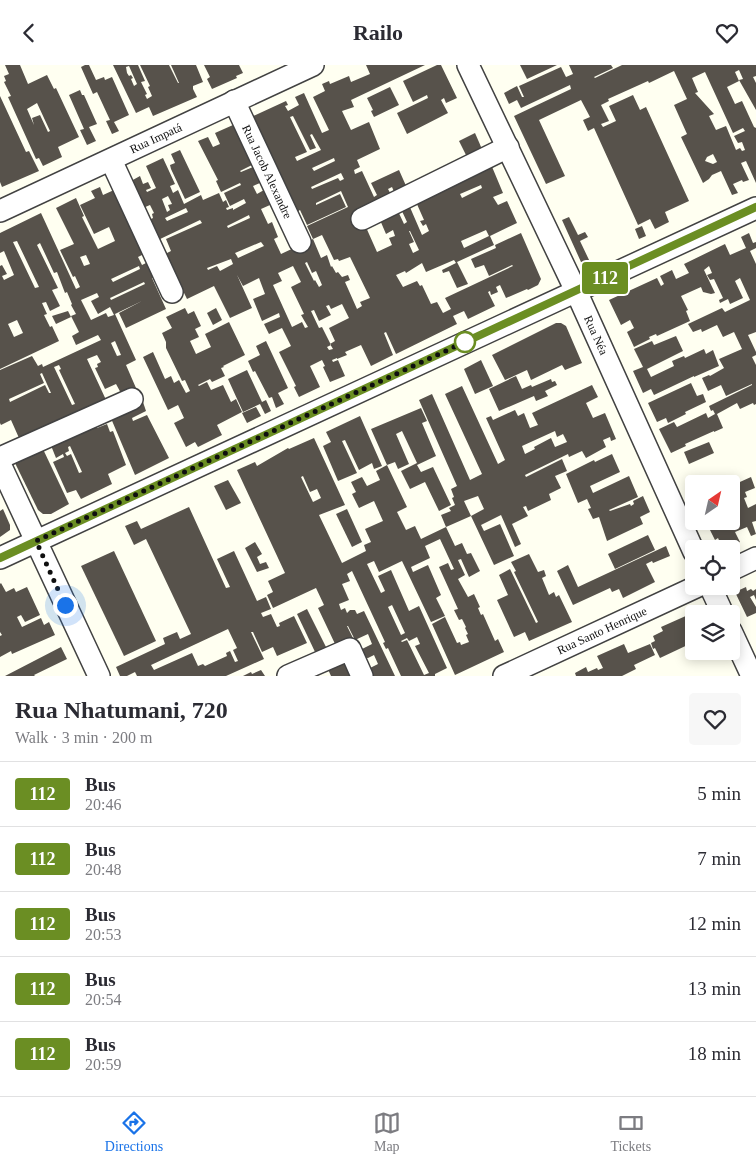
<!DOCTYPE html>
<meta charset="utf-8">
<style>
body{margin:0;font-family:Georgia,serif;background:#f7f7f7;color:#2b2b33;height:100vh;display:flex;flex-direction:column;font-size:19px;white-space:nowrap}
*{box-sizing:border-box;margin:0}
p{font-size:16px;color:#7c7c81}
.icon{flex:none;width:28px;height:28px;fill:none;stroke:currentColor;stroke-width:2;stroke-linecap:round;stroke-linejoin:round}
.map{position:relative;height:611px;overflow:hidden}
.drawer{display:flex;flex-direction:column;background:#fff;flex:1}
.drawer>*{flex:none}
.badge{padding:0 10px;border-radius:4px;font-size:18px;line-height:32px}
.needle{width:32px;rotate:34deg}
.fabs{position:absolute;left:685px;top:410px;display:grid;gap:10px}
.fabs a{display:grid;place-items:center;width:55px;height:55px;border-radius:5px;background:#fff;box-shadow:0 2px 12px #0003;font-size:25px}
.you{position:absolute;width:25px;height:25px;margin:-12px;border:4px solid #fff;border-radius:50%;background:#1a73e8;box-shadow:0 0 0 8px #1a73e833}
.map>.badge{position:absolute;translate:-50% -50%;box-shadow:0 0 0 2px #fff}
.round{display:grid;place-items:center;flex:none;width:52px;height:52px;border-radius:5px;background:#f7f7f7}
.head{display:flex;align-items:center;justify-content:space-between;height:85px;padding:0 15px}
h1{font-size:24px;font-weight:800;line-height:38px}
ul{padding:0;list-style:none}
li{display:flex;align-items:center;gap:15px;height:65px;padding:0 15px;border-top:1px solid #e1e1e2}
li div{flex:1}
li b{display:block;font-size:19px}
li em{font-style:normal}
li .badge{min-width:55px;font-weight:700;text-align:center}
header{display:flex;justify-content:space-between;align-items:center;height:65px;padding:0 15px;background:#fff;font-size:22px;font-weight:800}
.tabs{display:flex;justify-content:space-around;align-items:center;height:70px;border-top:1px solid #e1e1e2;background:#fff;font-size:14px;color:#7c7c81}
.tabs a{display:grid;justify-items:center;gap:2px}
.tabs .active{color:#1a73e8}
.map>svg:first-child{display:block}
.building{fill:#57524b;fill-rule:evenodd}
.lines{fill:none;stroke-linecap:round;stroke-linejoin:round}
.minor-casing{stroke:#424242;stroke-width:24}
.minor{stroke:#fff;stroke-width:21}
.line-casing{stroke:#fff;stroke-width:11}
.line{stroke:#6b8e23;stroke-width:8}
.walk{stroke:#0f0f0f;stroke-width:5;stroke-dasharray:0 9}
.stop-dot{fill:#fff;stroke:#6b8e23;stroke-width:2.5}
.labels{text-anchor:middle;stroke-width:5;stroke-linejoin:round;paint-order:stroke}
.street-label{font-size:12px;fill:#0f0f0f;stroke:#fff}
</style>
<header><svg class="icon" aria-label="back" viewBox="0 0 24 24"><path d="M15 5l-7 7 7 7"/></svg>Railo<svg class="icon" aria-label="heart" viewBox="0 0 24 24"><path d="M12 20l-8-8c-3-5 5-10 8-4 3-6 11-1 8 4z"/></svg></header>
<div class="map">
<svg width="756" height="611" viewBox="0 0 756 611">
<rect width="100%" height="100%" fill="#fffff1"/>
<g class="building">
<path d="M5 0H20L28 19 47 10 54 24 56 23 79 72 58 82 62 92 43 101 39 93 36 94 8 32 11 31 4 17 6 16 4 11 9 9ZM37 38 50 66 48 67 40 50 32 53 34 60 27 44Z"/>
<polygon points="85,0 89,0 96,15 104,12 105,15 112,12 129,50 114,57 119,66 112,69 106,56 110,55 97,27 93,29 81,2"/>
<path d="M113 0H138L145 16 141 17 147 29 145 30 147 34 152 31 148 22 150 21 140 0H169L178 18H179L171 0H196L203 17 193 21V24L197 32 153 51 149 42 136 48ZM129 1 137 19 134 21 131 14 133 13 131 10 129 11 127 8 126 2Z"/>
<polygon points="204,0 239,0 243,8 236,11 237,13 212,24 207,14 210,12"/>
<path d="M366 0H425L351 35 354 42 342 46 351 65 369 57 380 84 357 95 360 102 354 105 355 109 362 106 374 132 377 130 371 118 399 105 407 123 395 129 392 122 388 124 394 135 361 151 377 187 392 180 389 173 395 171 393 165 386 169 380 155 397 144 404 159 407 157 401 144 409 140 422 170 429 166 426 159 423 161 420 156 424 155 416 137 447 124 444 119 490 97 503 128 493 132 498 140 507 136 517 158 490 171 494 180 457 197 468 219 457 223 449 206 443 208 442 205 456 198 454 195 426 207 422 198 406 208 405 206 396 210 403 222 417 216 420 221 422 220 431 239 437 237 443 248 451 244 445 233 513 201 512 200 489 211 484 200 475 203 471 194 496 183 495 180 521 168 541 214 538 220 528 225 527 224 506 233 500 220 496 222 498 227 491 230 490 226 488 227 495 241 468 254 464 246 453 251 457 259 396 289 386 267 384 268 393 290 371 301 361 280 345 287 347 290 337 294V293L332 295 333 297 338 295 345 311 330 317 323 302 325 301 322 295 310 301 320 322 299 332 294 322 296 321 279 287 291 281 282 263 269 269 264 259 280 252 279 248 262 256 253 234 265 229 259 213 243 221 237 210 252 243 230 253 214 221 187 234 165 189 171 186 166 174 202 158 200 155 158 175 149 155 153 153 152 149 154 148 150 140 143 143 131 116 140 111 143 119 148 117 151 123 146 125 147 127 156 123 146 101 163 93 175 119 170 121 173 128 178 125 184 139 201 130 203 135 219 128 223 137 226 135 229 142 226 143 227 145 233 143V145L246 138 244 134 230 141 224 128 241 120 240 118 221 127 216 116 218 115 198 76 208 72 213 82 220 79 215 68 233 60 252 100 240 106 241 107 253 102 260 118 253 121 257 129 264 125 270 140 261 144 268 159 272 157 278 172 274 174 281 189 313 174 321 193 327 190 331 202 332 201 336 208 338 207 342 212 348 210 350 215 345 217 357 244 362 241 360 237 370 233 350 192 339 196 338 194 334 195 322 170 313 174 307 161 348 142 341 126 316 138V140L340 129 346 142 307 160 300 145 297 147 251 52 286 36 288 40 285 41 288 46 299 40 295 32 304 28 322 68 329 65 313 32 325 26 322 19 329 16 330 19 349 11 351 17 370 9ZM293 51 310 85 316 83 310 70 312 69 321 85 297 96 295 92 307 87 290 52ZM334 93 335 96 314 106 312 103ZM341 108 344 114 340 116 338 113 312 124 311 122ZM481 120 482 123 462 133 460 129ZM168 131 172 139 168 140 170 145 167 147 162 134ZM186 143 188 147 167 156 165 153ZM249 150 250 153 228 163 227 161ZM486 165 489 171 464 183 461 176ZM409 166H410L419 185 413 188 409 179 414 177ZM261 177 264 181 238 193 237 191 235 188ZM231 194 233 199 220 206 217 201 208 205 207 203ZM307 197 312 208 316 206 322 220 319 222 315 215 314 216 305 198ZM293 201 301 217 291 222 304 249 301 250 308 262 305 263 302 257 292 262 273 220 282 216 278 208ZM342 239 349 253 329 263 335 276 330 279 333 284 329 285 327 282 331 280 322 262 319 263 311 246 314 245 319 256 331 250 326 241 329 240 331 244Z"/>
<polygon points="437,0 441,0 457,33 446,38 444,33 441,35 448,48 407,69 397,48 428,33 427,30 413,37 403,16"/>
<polygon points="520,0 557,0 527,14"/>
<path d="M569 0H611L613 3 594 12 595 13 622 0H756V11L753 12 756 18V45L739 15 743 14 739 5 735 7 739 16 727 22 735 39 742 36 754 62 756 63V118L746 96 741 98 749 115 743 117 742 115 733 119 738 128 732 130 721 106 712 110 709 114 703 118 681 72 687 69 674 40 687 34 674 6 649 18 648 16 608 34 609 36 601 40 609 56 601 59 603 62 616 56 609 41 633 30 640 45 646 42 689 136 665 147 669 157 655 164 650 154 638 160 594 63 588 66 583 55 590 52 581 35 539 55 565 111 546 119 514 51 571 24 570 20 521 43 517 35 509 39 504 28 517 21 522 32H524L519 21 561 2 566 12 573 9ZM705 7 733 68 743 63 745 66 734 71 738 78 742 77 745 85 742 86 740 83 736 85 726 61 716 65 709 51 714 49 695 28 698 27 692 13ZM713 89 717 97 713 99 705 96 707 92Z"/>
<polygon points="390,22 399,40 374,52 371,46 373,45 367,33"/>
<polygon points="80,25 82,30 84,30 97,59 89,62 96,76 87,80 80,65 84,64 69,30"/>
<polygon points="0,31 26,87 29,86 39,106 2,122 0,117"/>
<polygon points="475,68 485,91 470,98 459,76"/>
<polygon points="180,85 200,127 185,134 171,104 170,100 175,98 171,89"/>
<path d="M100 122 103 130 114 125 144 189 138 192 142 200 148 197 155 212 152 213 166 244 126 263 119 248 142 236 115 249 136 295 126 300 136 323 122 330 116 319 105 324 95 303 98 302 97 299 101 297 97 290 87 294 107 337 19 373 11 355 1 360 0 358V305L32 291 38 301 42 299 43 302 101 275 98 270 76 280 72 271 79 267 71 251 76 249 71 240 72 239 67 227 65 228 57 207 54 208 40 178 37 180 58 223 52 225 60 241 50 246 46 237 42 238 47 249 44 250 50 262 52 261 59 276 0 304V201L2 200 7 209 2 211 4 215 14 210 4 186 0 188V168L41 148 76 224 80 222 75 211 73 212 60 185 74 179 56 143 76 133 84 151 82 152 98 184 115 176 109 162 94 169 80 140 95 133 91 126ZM17 176 39 222 35 223 13 177ZM86 190 90 199 84 201 80 192ZM139 201 140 204 113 217 111 214ZM144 217 145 219 111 235 110 233ZM97 228 99 232 91 236 98 249 110 242 114 250 108 252 106 248 91 255 81 235ZM17 255 23 268 14 272 8 259ZM115 276 121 290 117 291 111 278ZM59 300 61 304 59 305 75 339 72 340 54 302ZM42 308 51 328H49L45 320 10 337 9 334 44 318 40 309Z"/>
<polygon points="569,152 578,170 585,167 588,172 580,176 590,197 581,197 562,155"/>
<polygon points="642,161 646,171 639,174 635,164"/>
<polygon points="749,168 753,178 756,177 756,183 750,186 756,199 756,267 748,270 756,287 756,290 752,292 756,300 756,339 754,340 753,338 740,344 737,338 717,349 723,363 714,367 714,366 685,379 686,381 671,388 659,364 674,357 677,362 706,348 708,353 715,349 713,345 711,346 709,341 752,320 752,319 726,331 721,320 708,326 702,313 709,310 710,311 724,303 719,294 742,284 734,267 723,272 717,260 702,267 701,264 693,267 688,259 722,243 725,247 750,235 740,213 735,216 743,233 730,239 728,234 720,238 719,235 723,233 714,214 710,215 707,210 712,208 709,201 704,205 715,228 711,229 703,227 701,222 681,231 688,245 686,246 690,256 657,271 656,269 649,272 650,274 634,282 627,267 634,263 630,255 621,260 609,235 657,213 661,221 664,219 660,211 672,205 676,214 689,208 684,199 725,179 730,190 746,183 741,172"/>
<polygon points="185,243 188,249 194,246 201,261 195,264 199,272 190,276 196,289 211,282 205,269 229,257 245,290 223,301 224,302 221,303 225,311 212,317 210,314 198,320 199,321 207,317 211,325 223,320 231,337 236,334 242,347 217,360 222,370 198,382 195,377 186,382 174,358 184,353 178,340 168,345 143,292 153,287 165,314 171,311 174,318 179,315 186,328 190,326 185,315 182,316 166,283 166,277 162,268 172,263 166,252"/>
<polygon points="216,243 222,255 213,260 207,248"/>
<polygon points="68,246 71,252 56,259 52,251"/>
<polygon points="556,258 561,258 566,261 582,298 565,305 562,300 531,315 527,305 505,315 492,290"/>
<polygon points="676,271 683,286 647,304 651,312 674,301 672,296 684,291 685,293 704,284 706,289 713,285 719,301 694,312 694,311 654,330 651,324 643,328 633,306 643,302 634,284 652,276 654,280"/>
<polygon points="266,276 288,323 278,328 284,339 276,343 272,332 269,333 255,306 253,307 248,296 260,290 256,281"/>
<polygon points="481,295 493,321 475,329 464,304"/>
<polygon points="247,305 262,337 266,335 271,346 265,349 260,339 243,347 228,314"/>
<polygon points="516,311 522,324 531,320 532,322 551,314 552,317 555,316 557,320 545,326 548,331 536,336 534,331 499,346 489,324"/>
<polygon points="691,318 697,331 703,329 706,337 685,347 686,349 668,358 666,353 657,357 648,338"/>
<path d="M592 320 598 332 586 338 593 353 605 348 616 374 611 376 610 372 603 375 606 382 586 393 582 386 569 392 568 389 525 410 526 412 562 394 567 406 555 411 561 423 549 429 551 435 528 446 526 441 523 442 528 451 512 459 521 479 515 482 501 450 481 460 484 466 500 459 514 491 494 500 471 451 446 462 441 450 451 446 449 443 455 440 452 433 454 432 451 424 457 421 419 335 432 329 470 415 482 409 445 329 462 321 498 399 505 395 486 353 491 351 493 355 515 345 518 351 524 348 530 363 538 360 532 348ZM555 366 557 372 563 369 567 377 555 382 551 373 534 382 535 384 525 389 522 381ZM478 431 484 444 471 451 464 436Z"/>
<polygon points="143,337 146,346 132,353 133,356 147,350 169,393 135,410 110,351"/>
<polygon points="256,342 261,351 247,358 242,348"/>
<polygon points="421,343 427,356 422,358 436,391 417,400 421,407 433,402 451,440 439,446 425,417 410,424 401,406 417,398 402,366 396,369 409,399 398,404 395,397 387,400 371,364"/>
<polygon points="360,351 382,401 374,404 372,398 359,405 345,375 342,376 357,408 338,416 323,381 331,377 326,367"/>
<path d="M95 358 97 363 107 359 110 367 113 366 126 400 108 409 112 419 81 434 76 425 67 428 53 397 64 392 63 389 56 393 50 378ZM70 381 82 407 79 408 71 389 67 391 65 388 69 386 68 382Z"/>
<path d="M314 373 345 440 319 450 342 498 366 486 364 480 371 477 365 464 383 456 374 436 359 443 352 429 356 427 351 417 362 412 367 421 380 415 376 406 387 400 407 442 397 447 406 465 415 461 421 474 446 462 455 481 462 478 467 489 471 488 480 506 469 512 461 494 458 495 465 510 458 514 468 532 474 529 480 542 478 543 481 550 483 549 495 576 498 574 504 587 455 610 432 559 445 552 457 578 460 577 461 580 469 577 466 570 468 569 465 563 466 562 462 554 459 555 454 545 458 544 439 502 448 498 451 505 454 504 440 474 425 481 430 493 411 502 413 507 428 500 441 530 436 533 445 551 431 557 402 496 379 507 374 496 367 499 381 528 385 526 378 511 391 505 409 546 419 541 447 603 435 609V611H401L388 583 386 584 383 578 385 577 352 506 347 509 350 516 342 519 349 535 339 539 341 545 345 543 347 548 350 545H355L357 549 364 546 395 611H368L366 605 378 599 374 590 368 593 360 592V585L372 579 368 569 355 575 348 561H347L353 573 336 581 318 543 324 540 316 523 273 543 267 530 273 527 268 516 285 508 237 405 255 397 257 401 288 383 289 384ZM303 411 310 427 317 424 321 433 313 437 301 412ZM392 540 405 568 401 570 388 542ZM417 572 420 579 415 581 429 608 424 610 407 575 402 577 401 576 407 573 409 576Z"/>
<polygon points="709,377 714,388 689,399 684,387"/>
<polygon points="42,382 69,439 51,449 43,449 38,445 15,398 19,391"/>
<polygon points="612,389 620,407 590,421 593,428 629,411 638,432 609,445 610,446 630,439 631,441 634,439 633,436 643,431 650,447 640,452 643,459 607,476 599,452 593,454 588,444 591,443 587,434 578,438 566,409 594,395 595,397"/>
<polygon points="751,412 755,423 745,427 747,432 744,433 748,443 756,439 756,456 752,457 756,469 751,471 747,462 735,467 740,477 723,484 718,473 715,475 708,461 705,463 702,456 731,456 731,421"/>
<polygon points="228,415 241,438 226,445 214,421"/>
<path d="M189 442 226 523 230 522 217 494 234 486 257 536 266 532 271 544 261 548 263 552 271 549 277 562 280 561 279 558 294 551 307 578 277 591 273 582 262 587 253 567H251L264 594 226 611H137L135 607 127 611H120L116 602 165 579 163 573 177 567 180 574 191 569 146 474 134 480 125 461 137 456 141 464ZM228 564 237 583 233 585 238 596 235 597 230 586 226 588 227 591 205 601 203 599 198 601 192 588 154 605 151 600Z"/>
<polygon points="3,444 10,460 10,465 0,472 0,446"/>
<polygon points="347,444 362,477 352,482 336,449"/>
<polygon points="648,470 655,485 615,504 608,489"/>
<polygon points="255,477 262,489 257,492 260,499 266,497 269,503 257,507 245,483"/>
<polygon points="666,481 670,491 653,498 652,496 646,499 655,517 623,533 619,524 612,527 610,523 573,540 557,506 568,500 578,522"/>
<polygon points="114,486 156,576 124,591 81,501"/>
<polygon points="529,489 538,507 544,505 546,511 542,513 549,530 554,527 556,532 559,530 572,557 529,576 525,567 514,572 497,535 508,530 499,510 510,504 536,558 538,557 514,507 516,506 511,497"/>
<polygon points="1,518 6,527 14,523 16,527 27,522 40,550 25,557 21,550 17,552 22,562 41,553 44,560 49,557 55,570 12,589 11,586 0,592 0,571 2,570 0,567 0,519"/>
<polygon points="746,522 747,526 751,524 753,526 756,524 756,535 754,530 750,532 756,542 756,548 747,552 735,527"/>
<polygon points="307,544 327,584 316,589 297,549"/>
<polygon points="697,546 698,549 694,549 694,577 660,593 655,583 653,584 651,578 655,576 653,571 663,566 661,562"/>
<polygon points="624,579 628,588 650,579 655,590 634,600 636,604 622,611 576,611 575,608 586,602 588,607 597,603 598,605 603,603 597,591"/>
<polygon points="61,582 67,594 34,610 35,611 5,611"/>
<polygon points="347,591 352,611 331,611 326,600"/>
<polygon points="261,605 265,611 243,611 251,607 252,609"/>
</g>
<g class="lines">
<g class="minor-casing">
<g id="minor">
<path id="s1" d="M468 0 576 226 694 487"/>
<path id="s2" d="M234 36 300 177"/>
<polyline points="111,95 172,227"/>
<path id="s3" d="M0 146 313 0"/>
<polyline points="362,154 508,82"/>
<polyline points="0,393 132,334"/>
<polyline points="0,399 99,611"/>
<polyline points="0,493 756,143"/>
<polyline points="731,505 756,493"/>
<polyline points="710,521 723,549"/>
<polyline points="731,566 752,611"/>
<polyline points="288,611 350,584 362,611"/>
<path id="s4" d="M504 611 698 521"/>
</g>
</g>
<use href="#minor" class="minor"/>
</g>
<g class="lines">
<g class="line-casing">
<polyline id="line" points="0,493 756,142"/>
</g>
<use href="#line" class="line"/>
<polyline class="walk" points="65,540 36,476 465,277"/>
</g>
<circle class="stop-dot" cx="465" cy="277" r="10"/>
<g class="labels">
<g class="street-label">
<text dy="4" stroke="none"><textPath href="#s3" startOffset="172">Rua Impatá</textPath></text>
<text dy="4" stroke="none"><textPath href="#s2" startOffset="78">Rua Jacob Alexandre</textPath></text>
<text dy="4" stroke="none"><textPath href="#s1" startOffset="299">Rua Néa</textPath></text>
<text dy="4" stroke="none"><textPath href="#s4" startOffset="108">Rua Santo Henrique</textPath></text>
</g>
</g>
</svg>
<div class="fabs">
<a><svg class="needle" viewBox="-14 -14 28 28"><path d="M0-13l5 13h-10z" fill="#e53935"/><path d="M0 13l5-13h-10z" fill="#7c7c81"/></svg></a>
<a><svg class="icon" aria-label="locate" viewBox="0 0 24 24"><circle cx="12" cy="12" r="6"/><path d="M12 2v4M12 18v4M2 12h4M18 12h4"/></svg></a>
<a><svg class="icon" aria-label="layers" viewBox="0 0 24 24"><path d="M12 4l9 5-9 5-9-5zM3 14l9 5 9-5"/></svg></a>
</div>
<div class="you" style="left:65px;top:540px"></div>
<b class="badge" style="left:605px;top:213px;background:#6b8e23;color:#fff">112</b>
</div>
<section class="drawer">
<div class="head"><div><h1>Rua Nhatumani, 720</h1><p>Walk · 3 min · 200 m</p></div><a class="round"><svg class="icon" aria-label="heart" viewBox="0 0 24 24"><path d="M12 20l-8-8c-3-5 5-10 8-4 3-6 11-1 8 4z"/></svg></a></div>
<ul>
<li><span class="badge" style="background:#6b8e23;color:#fff">112</span><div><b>Bus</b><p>20:46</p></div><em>5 min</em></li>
<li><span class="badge" style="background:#6b8e23;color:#fff">112</span><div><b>Bus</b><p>20:48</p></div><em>7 min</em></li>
<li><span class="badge" style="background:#6b8e23;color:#fff">112</span><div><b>Bus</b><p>20:53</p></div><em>12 min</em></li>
<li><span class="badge" style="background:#6b8e23;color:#fff">112</span><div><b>Bus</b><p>20:54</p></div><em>13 min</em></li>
<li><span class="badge" style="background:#6b8e23;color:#fff">112</span><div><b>Bus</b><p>20:59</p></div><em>18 min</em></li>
</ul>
</section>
<nav class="tabs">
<a class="active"><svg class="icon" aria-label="directions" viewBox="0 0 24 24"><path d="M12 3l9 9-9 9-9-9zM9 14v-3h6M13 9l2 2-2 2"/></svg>Directions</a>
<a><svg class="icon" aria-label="map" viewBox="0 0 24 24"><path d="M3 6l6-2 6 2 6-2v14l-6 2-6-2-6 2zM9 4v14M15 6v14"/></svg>Map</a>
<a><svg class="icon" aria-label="tickets" viewBox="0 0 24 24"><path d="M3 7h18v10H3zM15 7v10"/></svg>Tickets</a>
</nav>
